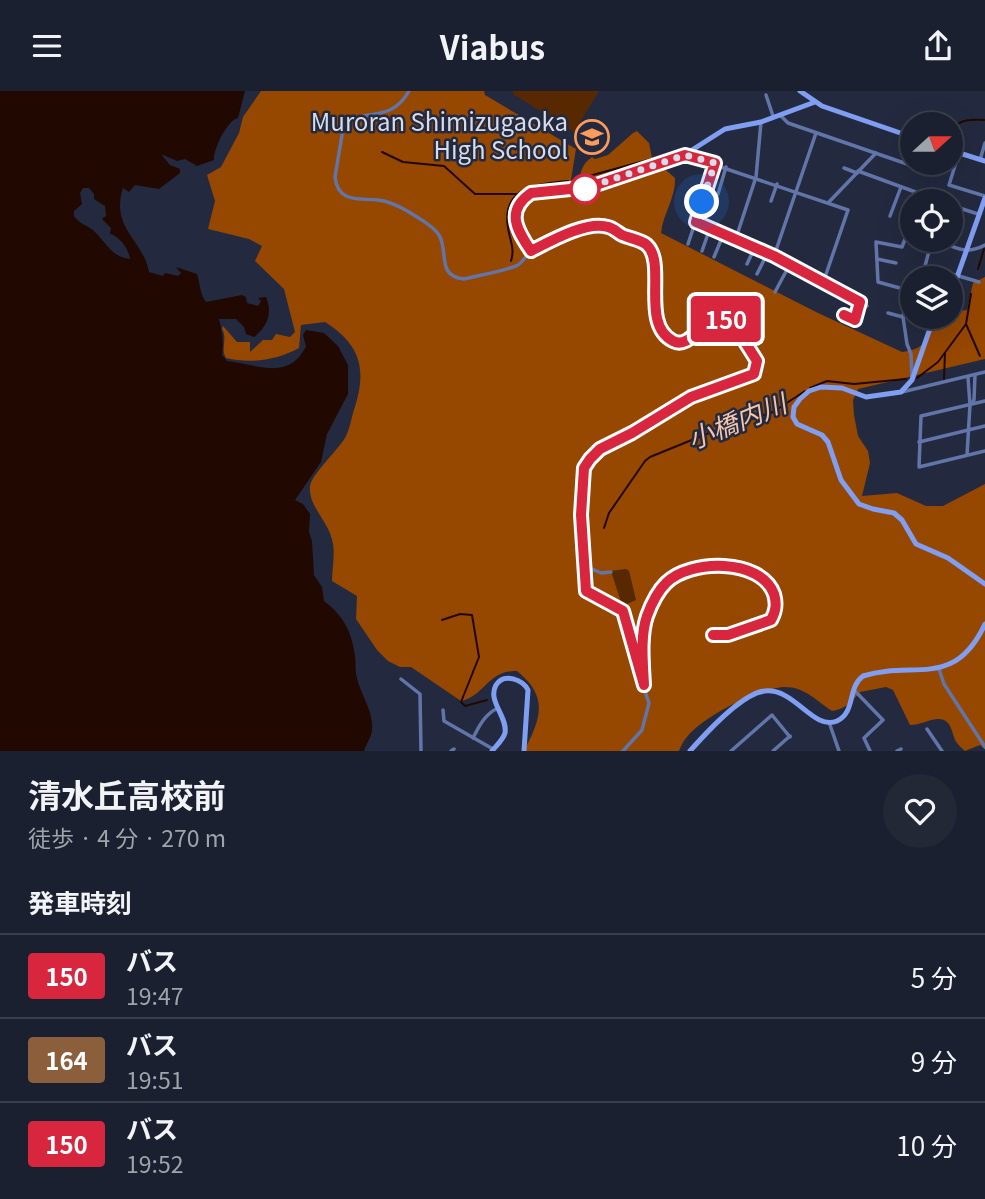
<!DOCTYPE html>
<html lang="ja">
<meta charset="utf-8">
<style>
body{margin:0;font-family:Georgia,"Noto Sans JP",serif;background:#232837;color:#f1f3f6;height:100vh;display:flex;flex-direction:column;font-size:26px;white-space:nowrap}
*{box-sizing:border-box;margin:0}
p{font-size:23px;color:#9fa3aa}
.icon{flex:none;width:38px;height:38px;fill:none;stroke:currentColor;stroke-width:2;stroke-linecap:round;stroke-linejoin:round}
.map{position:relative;height:660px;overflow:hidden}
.sheet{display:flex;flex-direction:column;background:#1a202f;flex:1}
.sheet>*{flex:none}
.badge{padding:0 14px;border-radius:5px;font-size:24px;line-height:46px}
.needle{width:46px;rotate:69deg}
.tools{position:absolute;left:900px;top:21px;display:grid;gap:14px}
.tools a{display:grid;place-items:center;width:63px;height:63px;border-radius:50%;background:#1a202f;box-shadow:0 7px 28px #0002,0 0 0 2px #383e4b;font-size:35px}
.you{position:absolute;width:35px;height:35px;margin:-18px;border:5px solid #fff;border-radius:50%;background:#1a73e8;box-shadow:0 0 0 10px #1a73e833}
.map>.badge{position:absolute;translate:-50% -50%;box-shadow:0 0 0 4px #fff}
h2{padding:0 28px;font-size:26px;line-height:63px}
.round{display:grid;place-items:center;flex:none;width:74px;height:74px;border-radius:37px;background:#232837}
.head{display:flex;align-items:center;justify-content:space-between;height:119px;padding:0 28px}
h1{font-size:33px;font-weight:700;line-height:52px}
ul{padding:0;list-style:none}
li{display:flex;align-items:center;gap:21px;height:84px;padding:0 28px;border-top:2px solid #383e4b}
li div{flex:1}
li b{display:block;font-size:26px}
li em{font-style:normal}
li .badge{min-width:77px;font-weight:700;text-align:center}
header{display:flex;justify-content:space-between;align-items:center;height:91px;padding:0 28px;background:#1a202f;font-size:32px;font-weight:700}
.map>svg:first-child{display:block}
.green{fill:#582801}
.forest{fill:#964700;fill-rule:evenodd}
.water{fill:#210800;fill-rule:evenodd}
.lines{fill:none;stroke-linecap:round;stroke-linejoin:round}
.stream{stroke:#210800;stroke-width:2}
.street{stroke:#6275a9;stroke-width:3.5}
.secondary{stroke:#809ef2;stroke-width:5}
.line-casing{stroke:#fff;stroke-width:16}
.line{stroke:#d7263d;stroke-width:10}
.walk{stroke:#d7dcea;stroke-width:7;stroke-dasharray:0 12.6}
.stop-dot{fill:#fff;stroke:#d7263d;stroke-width:3.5}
.labels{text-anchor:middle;stroke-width:5;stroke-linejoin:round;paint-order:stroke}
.poi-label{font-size:24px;fill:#d7dcea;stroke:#232a3f;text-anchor:end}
.water-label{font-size:26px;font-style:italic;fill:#f3c6ab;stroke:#232a3f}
</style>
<header><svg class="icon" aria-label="menu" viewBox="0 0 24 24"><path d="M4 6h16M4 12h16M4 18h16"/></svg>Viabus<svg class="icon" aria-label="share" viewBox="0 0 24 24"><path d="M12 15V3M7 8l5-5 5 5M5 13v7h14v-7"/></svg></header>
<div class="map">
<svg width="985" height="660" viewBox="0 0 985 660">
<rect width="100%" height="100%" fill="#232a3f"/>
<g class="green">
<polygon points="513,0 599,0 574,41 513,3"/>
<polygon points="626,478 629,480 636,509 625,514 621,512 611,480"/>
</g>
<path class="forest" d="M261 0H484L485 4 576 58 570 95 579 93C580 81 582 73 592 66L595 68 608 64 633 42 637 40 649 52 652 67 675 87C676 106 663 123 661 142L816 221 902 261C929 258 926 246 938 226H950V221L967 219 973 192 985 186V268L858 298 853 309 854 324 858 345 868 360 870 372 862 405 897 402 926 415H943L985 393V658L980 654 965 660C962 657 959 655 957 652 951 644 953 627 937 628 928 629 920 634 910 634L893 599 886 596 860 601C851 611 846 618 832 620 816 610 806 596 784 596 759 597 702 626 687 646 683 650 681 655 679 660H524C541 627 549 606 517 580 488 579 485 605 461 610L411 576H400L388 570 377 559 356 528 357 505 332 490C332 479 335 464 333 453 330 431 308 416 310 395 312 383 337 360 345 347 349 340 351 330 353 322 367 281 363 255 325 231L301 234 299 257C277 269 251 273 226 267 220 258 228 248 222 238L223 235 237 251H250V261L263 249H272L276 243 290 246 295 241 284 198 255 170 262 155 249 148 208 138 215 110 207 84 221 76 239 42 243 26ZM626 478 629 480 636 509 625 514 621 511 611 480Z"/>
<path class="water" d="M0 0H245L238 27C227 29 213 59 214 69L197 75 185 68 177 70 161 63 170 74 180 78V82L159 98 135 94 129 101 123 97C110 137 143 148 149 181L163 185 165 182 178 185 181 182 176 176 197 183C200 192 200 204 206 211L242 204 246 206 247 212 258 215 261 210 258 207 266 206C273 222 267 236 254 246L246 243 244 236 236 228H219C222 240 224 251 222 264L227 270C249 272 277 285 295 270 300 266 303 260 306 256L303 244 306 239 324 242 338 255 348 274V303L327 343 321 371 295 409 303 413 310 423 309 441 312 450 314 484 322 496 324 510C343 524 352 541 355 565 356 572 355 580 357 587 361 605 374 620 372 640 371 647 366 653 364 660H0ZM83 97H89L94 103V108L105 115 106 125 102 128 111 137 110 143C120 145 129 159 130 168 112 166 107 153 96 142 89 134 80 134 74 125V120L82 113 80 102Z"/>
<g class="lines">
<g class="stream">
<path d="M950 39C961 28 971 28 985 29"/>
<polyline points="382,61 403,71 444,75 475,103 516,103"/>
<polyline points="589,85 670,63"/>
<path d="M511 170C515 157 510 150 508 137 501 95 538 93 568 90"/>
<polyline points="978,178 984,158"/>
<polyline points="966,233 971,203"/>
<polyline points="917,287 938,271 966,233 980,265"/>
<polyline points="944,288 945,262"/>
<polyline points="810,297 827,290 854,293 906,288"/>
<polyline points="604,437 609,422 645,370 650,366 709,342 773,321 805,300"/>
<polyline points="442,529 460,523 472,524 479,566 461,611 465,615 487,609"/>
</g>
<g class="street">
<path d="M409 0C389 36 359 13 343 38L335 86C338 112 358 107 378 109 388 110 399 115 409 121 418 127 433 134 439 144 449 161 436 185 464 188 480 184 500 181 516 175 523 172 525 165 531 160 544 149 589 132 606 135 612 137 619 142 625 145 632 148 643 150 648 156 666 177 642 226 669 247 693 266 705 211 733 232L757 270 754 283 691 306 600 358 590 368 584 377 581 424 586 500 623 520 639 583 649 612 642 639 623 660"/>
<polyline points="766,4 773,25"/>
<polyline points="780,24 788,32 910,74 914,72"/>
<polyline points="959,62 949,94 985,105"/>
<polyline points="685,64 848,119 823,192"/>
<polyline points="980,69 985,52"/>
<polyline points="844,77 857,82"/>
<polyline points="858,80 940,110"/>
<polyline points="718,103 726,76"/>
<polyline points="771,110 777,93"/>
<polyline points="828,112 876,62"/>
<polyline points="950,114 978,123"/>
<polyline points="890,125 901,96"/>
<polyline points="912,130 902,156 876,151 878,191 907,199 903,226 907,253 911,263 912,286"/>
<polyline points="696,131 790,173 867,215"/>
<polyline points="950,133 958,116"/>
<polyline points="736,147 756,86 761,31"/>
<polyline points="932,149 925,175 979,191"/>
<path d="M941 149 940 151C958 157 966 164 985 154"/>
<polyline points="688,153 715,72"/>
<polyline points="702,160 710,137"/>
<polyline points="774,165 816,42"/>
<polyline points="714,166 724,142"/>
<polyline points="877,168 896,172"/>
<polyline points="747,173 755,156"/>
<polyline points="757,183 767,163"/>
<polyline points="775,201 790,173"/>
<polyline points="888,222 903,226"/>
<polyline points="844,224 855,229 860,211"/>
<polyline points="968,286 970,314"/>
<polyline points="902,301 985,281"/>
<polyline points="985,310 921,325 919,376 985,360"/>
<polyline points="919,351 985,335"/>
<polyline points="967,364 970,314 974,309 975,284"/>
<polyline points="583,474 601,482 611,481"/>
<polyline points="939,578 944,593 985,656"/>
<polyline points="401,588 420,603 421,660"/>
<path d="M644 592C643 571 640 547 646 527 672 440 804 477 771 529L728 544H713"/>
<polyline points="854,599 883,629 864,647 870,660"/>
<polyline points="443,619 444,630 493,658"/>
<polyline points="829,631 839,660"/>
<polyline points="927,638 942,660"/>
<path d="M473 647C479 635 485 623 498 617"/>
<polyline points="451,660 454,658"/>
<polyline points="731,660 772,624 790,646"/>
<polyline points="773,660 790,645"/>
<polyline points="897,660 901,658"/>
</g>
<g class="secondary">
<polyline points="800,0 822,15 912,46"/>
<polyline points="950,59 985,70"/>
<polyline points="531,160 520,143 515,129 521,111 531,102 590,96 681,66 725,38 761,31 815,11"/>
<polyline points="950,206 985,107"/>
<polyline points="934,226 912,289 901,301 866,306 842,297 821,296 809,300 800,308 794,316 793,326 797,333 822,344 828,351 841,389 859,413 873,418 894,422 902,429 916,453 948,467 985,493"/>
<path d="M492 660C496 655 503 649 505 642 508 626 487 610 496 594 504 581 523 589 528 599L524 660"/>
<path d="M690 660C705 643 742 602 765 600 795 597 813 640 837 630 856 621 847 597 863 585 914 569 954 599 985 533"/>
</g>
</g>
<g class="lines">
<g class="line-casing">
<path id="line" d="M713 544H728L771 529C776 520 777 513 774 503 761 467 690 468 666 492 658 500 651 514 647 525 640 545 643 573 644 594L623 520 586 500 581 424 584 377 590 368 600 358 632 342 691 306 754 283 757 270 733 232C706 212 694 261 673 250 640 233 667 173 647 154 641 149 629 147 622 144 617 141 613 137 608 136 587 129 549 151 531 160 517 139 505 120 531 102L590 96 685 64 715 72 696 131 774 165 860 211 855 229 844 224"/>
</g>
<use href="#line" class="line"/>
<polyline class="walk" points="585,98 583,98 685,64 715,72 702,111"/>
</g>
<defs>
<g id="school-ring" transform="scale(1.75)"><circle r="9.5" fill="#232a3f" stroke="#ff9b5a" stroke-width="1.5"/><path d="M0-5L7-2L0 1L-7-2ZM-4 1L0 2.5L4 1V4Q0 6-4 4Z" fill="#ff9b5a"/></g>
</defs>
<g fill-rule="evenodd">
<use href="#school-ring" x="592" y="46"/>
</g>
<circle class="stop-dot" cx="585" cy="98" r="14"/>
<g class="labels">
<g class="poi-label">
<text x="568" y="40">Muroran Shimizugaoka<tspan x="568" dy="28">High School</tspan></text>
</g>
<g class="water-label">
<text transform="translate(737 331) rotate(-22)" y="9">小橋内川</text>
</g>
</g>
</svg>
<div class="tools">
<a><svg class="needle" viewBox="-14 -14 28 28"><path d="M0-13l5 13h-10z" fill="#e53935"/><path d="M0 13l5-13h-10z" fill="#9fa3aa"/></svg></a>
<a><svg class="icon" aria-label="locate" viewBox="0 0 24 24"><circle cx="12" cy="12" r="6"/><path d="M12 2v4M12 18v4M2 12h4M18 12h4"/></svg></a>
<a><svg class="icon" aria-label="layers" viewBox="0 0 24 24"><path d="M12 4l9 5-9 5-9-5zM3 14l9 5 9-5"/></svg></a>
</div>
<div class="you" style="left:702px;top:111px"></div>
<b class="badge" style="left:726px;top:228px;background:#d7263d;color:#fff">150</b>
</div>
<section class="sheet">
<div class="head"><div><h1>清水丘高校前</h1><p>徒歩 · 4 分 · 270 m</p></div><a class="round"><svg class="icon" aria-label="heart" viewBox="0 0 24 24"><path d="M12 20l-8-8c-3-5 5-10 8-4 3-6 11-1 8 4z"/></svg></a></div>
<h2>発車時刻</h2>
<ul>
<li><span class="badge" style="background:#d7263d;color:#fff">150</span><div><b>バス</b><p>19:47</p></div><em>5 分</em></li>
<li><span class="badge" style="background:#8b5e3c;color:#fff">164</span><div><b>バス</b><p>19:51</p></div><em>9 分</em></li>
<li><span class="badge" style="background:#d7263d;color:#fff">150</span><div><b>バス</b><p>19:52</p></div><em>10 分</em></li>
</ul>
</section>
